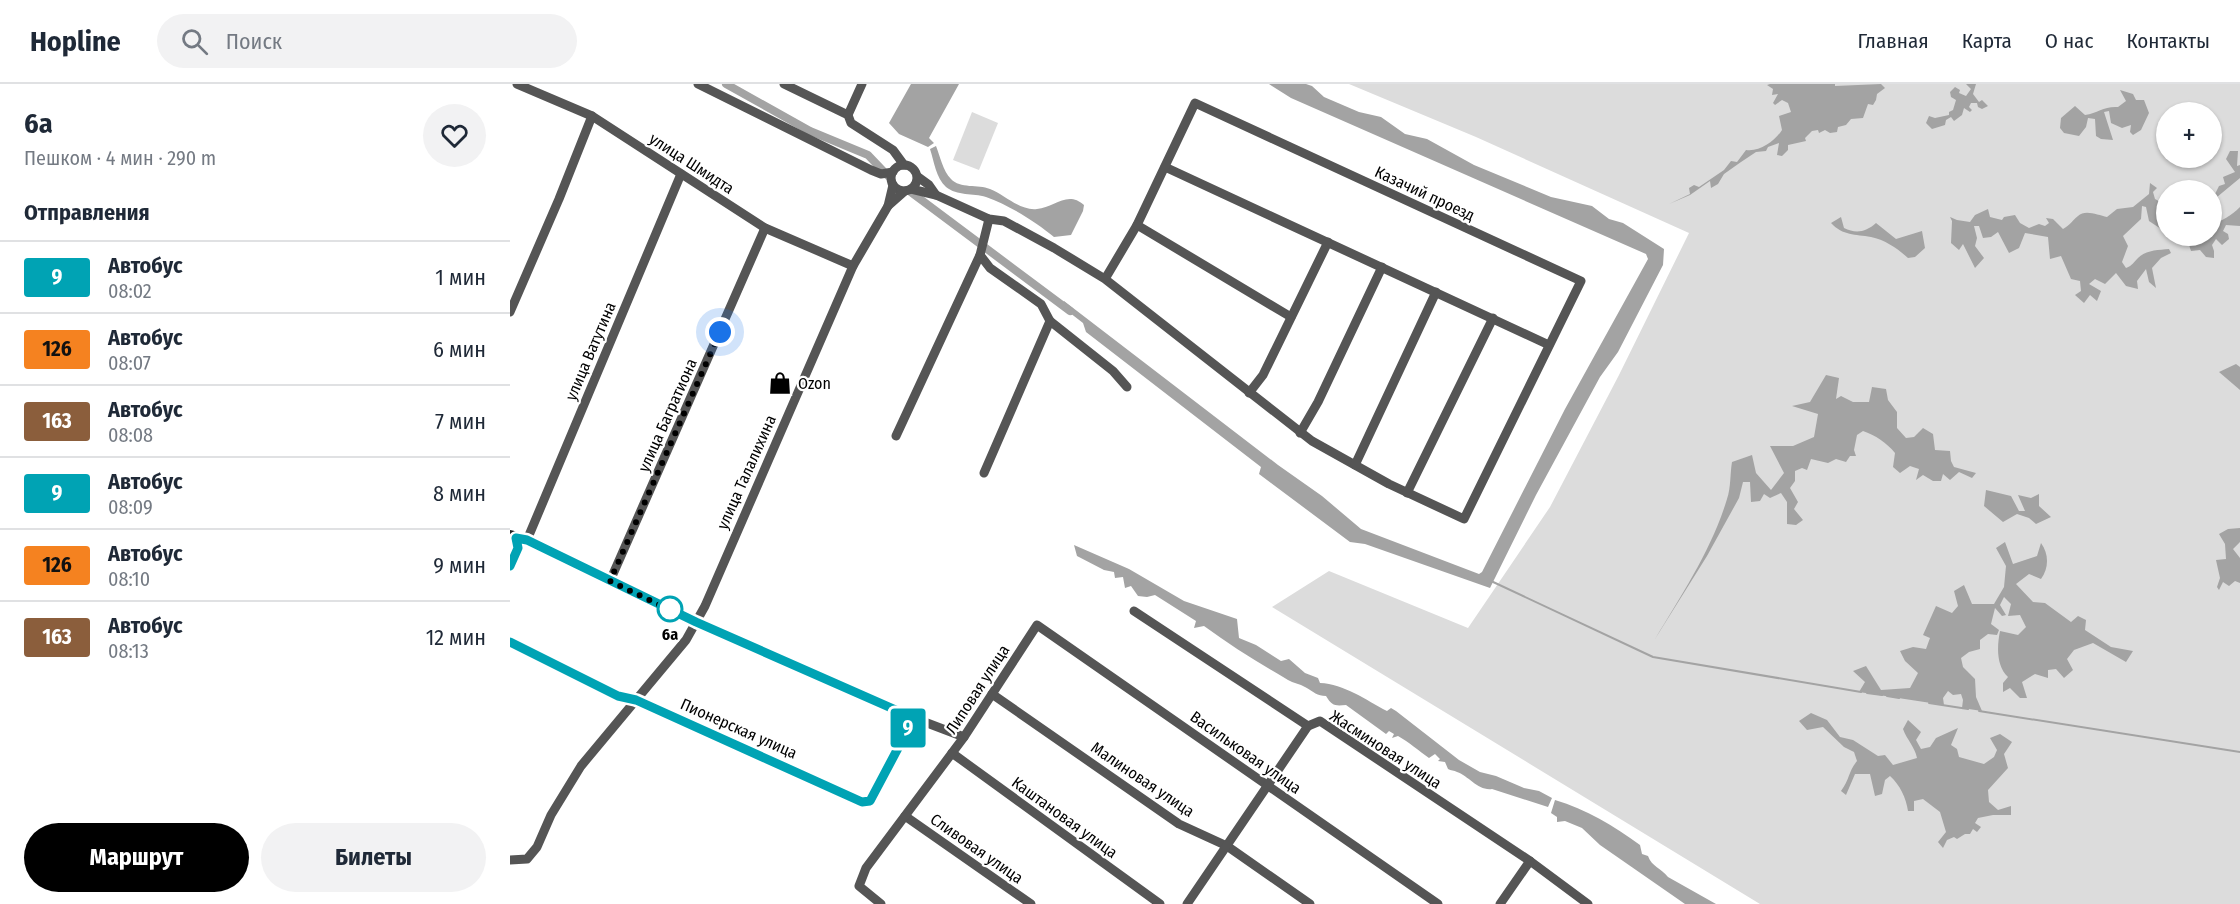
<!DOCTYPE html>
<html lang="ru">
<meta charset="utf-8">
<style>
body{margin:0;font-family:"Fira Sans Condensed",sans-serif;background:#f2f2f3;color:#1f2937;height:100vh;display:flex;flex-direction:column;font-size:22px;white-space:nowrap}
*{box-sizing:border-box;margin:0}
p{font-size:20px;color:#747a83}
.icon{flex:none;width:33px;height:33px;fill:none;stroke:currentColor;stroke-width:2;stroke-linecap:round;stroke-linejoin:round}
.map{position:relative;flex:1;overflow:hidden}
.side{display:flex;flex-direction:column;background:#fff;width:510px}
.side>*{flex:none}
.badge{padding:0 12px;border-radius:4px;font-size:21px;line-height:39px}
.tools{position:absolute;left:1646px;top:18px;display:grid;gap:12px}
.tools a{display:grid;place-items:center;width:66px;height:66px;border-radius:50%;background:#fff;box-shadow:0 2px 4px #0004;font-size:30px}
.you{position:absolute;width:30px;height:30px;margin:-15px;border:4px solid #fff;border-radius:50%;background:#1a73e8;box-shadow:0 0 0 9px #1a73e833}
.map>.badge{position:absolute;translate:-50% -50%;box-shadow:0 0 0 3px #fff}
h2{padding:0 24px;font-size:22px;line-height:54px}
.round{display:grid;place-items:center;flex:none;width:63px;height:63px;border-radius:32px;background:#f2f2f3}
.head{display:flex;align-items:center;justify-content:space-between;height:102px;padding:0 24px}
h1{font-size:28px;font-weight:700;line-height:45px}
.action{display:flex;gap:12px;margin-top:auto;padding:12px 24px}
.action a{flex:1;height:69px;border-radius:36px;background:#000;color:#fff;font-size:24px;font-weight:700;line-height:69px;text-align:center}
.action a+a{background:#f2f2f3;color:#1f2937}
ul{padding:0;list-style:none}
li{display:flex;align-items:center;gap:18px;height:72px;padding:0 24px;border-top:2px solid #e0e1e3}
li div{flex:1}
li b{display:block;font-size:22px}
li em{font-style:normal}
li .badge{min-width:66px;font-weight:700;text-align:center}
header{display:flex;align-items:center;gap:36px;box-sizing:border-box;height:84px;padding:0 30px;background:#fff;border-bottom:2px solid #e0e1e3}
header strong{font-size:28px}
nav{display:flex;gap:33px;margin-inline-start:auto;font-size:21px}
.search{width:420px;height:54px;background:#f2f2f3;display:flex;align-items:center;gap:15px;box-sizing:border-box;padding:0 21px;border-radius:33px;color:#747a83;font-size:22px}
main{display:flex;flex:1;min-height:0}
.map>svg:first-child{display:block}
.green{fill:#dcdcdc;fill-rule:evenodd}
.water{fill:#a3a3a3}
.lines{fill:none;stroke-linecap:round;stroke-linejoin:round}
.stream{stroke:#a3a3a3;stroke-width:2}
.canal{stroke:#a3a3a3;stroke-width:8}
.street{stroke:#555;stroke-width:9}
.secondary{stroke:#222;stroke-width:12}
.line-casing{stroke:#fff;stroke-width:14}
.line{stroke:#00a3b4;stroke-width:9}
.walk{stroke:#000;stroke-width:6;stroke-dasharray:0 10.8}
.stop-dot{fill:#fff;stroke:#00a3b4;stroke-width:3}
.labels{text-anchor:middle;stroke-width:4.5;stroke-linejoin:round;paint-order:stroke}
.street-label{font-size:16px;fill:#000;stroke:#fff}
.poi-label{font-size:16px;fill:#000;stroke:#fff;text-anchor:start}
.stop-label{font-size:16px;font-weight:bold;fill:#000;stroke:#fff}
</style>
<header>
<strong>Hopline</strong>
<div class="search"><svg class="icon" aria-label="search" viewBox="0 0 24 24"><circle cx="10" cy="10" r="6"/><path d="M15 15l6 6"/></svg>Поиск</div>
<nav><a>Главная</a><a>Карта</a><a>О нас</a><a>Контакты</a></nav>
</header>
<main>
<section class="side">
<div class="head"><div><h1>6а</h1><p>Пешком · 4 мин · 290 m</p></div><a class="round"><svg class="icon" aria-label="heart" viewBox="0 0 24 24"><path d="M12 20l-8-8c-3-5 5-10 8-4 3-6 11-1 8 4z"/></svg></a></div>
<h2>Отправления</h2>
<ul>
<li><span class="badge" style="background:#00a3b4;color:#fff">9</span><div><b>Автобус</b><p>08:02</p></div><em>1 мин</em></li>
<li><span class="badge" style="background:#f58220;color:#111">126</span><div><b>Автобус</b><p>08:07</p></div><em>6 мин</em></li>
<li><span class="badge" style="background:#8b5e3c;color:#fff">163</span><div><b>Автобус</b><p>08:08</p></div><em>7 мин</em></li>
<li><span class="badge" style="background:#00a3b4;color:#fff">9</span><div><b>Автобус</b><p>08:09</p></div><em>8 мин</em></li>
<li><span class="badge" style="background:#f58220;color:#111">126</span><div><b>Автобус</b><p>08:10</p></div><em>9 мин</em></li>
<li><span class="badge" style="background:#8b5e3c;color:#fff">163</span><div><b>Автобус</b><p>08:13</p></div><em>12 мин</em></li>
</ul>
<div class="action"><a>Маршрут</a><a>Билеты</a></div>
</section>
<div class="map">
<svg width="1730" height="820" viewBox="0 0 1730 820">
<rect width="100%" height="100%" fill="#fff"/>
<g class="green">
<path d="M839 0H1730V820H1250L762 523 819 487 958 544 1040 423 1109 291 1179 149 966 53ZM1656 28H1701V74H1656ZM1656 106H1701V152H1656Z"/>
<polygon points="462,28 488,39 469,86 443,76"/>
</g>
<g class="water">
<polygon points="401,0 449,0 419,54 424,59 418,63 389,50 379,39"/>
<polygon points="759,0 796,0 802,2 814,13 849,28 871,33 895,50 917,55 964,81 1041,113 1082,122 1099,135 1113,139 1154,165 1153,181 1108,268 1090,293 1026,411 980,504 855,460 840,458 749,390 751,383 576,248 573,239 551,222 554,217 768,381 812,412 851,445 969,490 972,488 1055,325 1138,175 1136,170 781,14"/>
<path d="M1260 0H1325V2L1371 0 1375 4 1367 10 1366 16 1363 21 1358 20 1353 34 1341 35 1336 41 1328 43 1327 48 1320 49 1315 46 1309 49 1308 46 1302 47 1295 54 1296 57 1278 61V66L1272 72 1267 71 1269 59 1258 63 1256 67 1246 68 1231 78 1214 90 1208 100 1201 104 1200 97 1180 111 1159 120 1180 110 1179 104 1184 101 1189 103 1214 86 1221 77 1227 78 1236 66C1250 68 1265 57 1272 46L1269 32 1281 28 1278 19 1272 16 1265 21 1263 19 1268 10 1262 11 1263 5 1257 1Z"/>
<polygon points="1456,0 1466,0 1463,10 1469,18 1472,16 1478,22 1472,25 1468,23 1467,19 1461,19 1459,23 1462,26 1460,28 1454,24 1452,31 1444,37 1441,33 1436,36 1435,41 1422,45 1416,39 1419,32 1425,34 1439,31 1439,28 1443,26 1446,16 1441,13 1440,8 1445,3 1450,6 1449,9 1456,12 1461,5"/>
<path d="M1610 6 1623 10 1626 16H1634L1639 29 1631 46 1623 51 1620 48 1621 41 1612 44 1601 39 1599 27 1594 28 1603 56 1591 55 1586 52 1585 35 1578 34 1576 43 1569 52 1554 49 1550 44 1551 34 1565 22 1575 31C1588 29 1594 22 1608 23L1616 17Z"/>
<path d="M426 62C430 72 433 87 441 95 450 105 468 100 480 105 495 111 510 127 527 125 544 124 557 106 574 121L573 127 561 151 544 153C526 138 499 121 476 113 463 109 447 112 436 103 426 94 424 77 420 65Z"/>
<polygon points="1720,67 1728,67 1727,82 1730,81 1730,94 1701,118 1709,102 1715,100 1713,93 1725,88 1716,75"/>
<path d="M1640 99 1647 104 1643 108 1645 115 1654 120 1656 118V144L1651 145 1639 137 1636 123 1632 122 1631 135 1613 152 1618 162 1612 178 1616 184C1623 181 1623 179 1628 174 1636 166 1648 166 1659 165L1661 169 1651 174 1642 184 1646 204 1639 198 1636 185 1627 197 1628 205 1616 202 1606 189 1595 200 1585 195 1579 200 1591 207 1587 217 1580 211 1574 219 1565 211 1571 207 1570 197 1561 195 1551 172 1540 175 1538 153 1515 149 1509 164 1499 169 1488 148 1481 153 1473 154 1469 142H1464L1467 154 1465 162 1474 174 1465 184 1453 160 1449 166 1441 159 1442 137 1440 133 1447 136 1460 138 1465 131 1478 125 1480 133 1492 136 1494 133 1505 131 1510 139 1519 144 1529 140 1535 142 1539 139 1536 134 1543 135 1553 145C1560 141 1562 137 1568 132 1575 125 1588 131 1597 133L1607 125 1623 123 1639 110Z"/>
<path d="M1730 123V142L1716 141 1713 147 1718 150 1719 155 1712 161 1706 155 1702 161 1704 167V174L1696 173 1690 166 1681 167 1676 152H1701V142C1712 136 1721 132 1730 123Z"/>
<path d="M1331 133 1334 144C1346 150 1356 148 1366 139L1386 155 1412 147 1415 164 1405 173 1398 174C1387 164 1375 156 1361 153 1345 150 1333 152 1321 139Z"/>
<polygon points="1726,280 1730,283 1730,306 1709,288"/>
<path d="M1316 291 1329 294 1326 315 1331 312 1343 318H1359L1362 303 1376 305 1378 316 1387 328V344L1396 354 1404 353 1413 344 1423 350 1425 366 1440 367 1441 377 1444 383 1466 389 1462 394 1449 388 1440 396 1433 390 1431 397H1423L1413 391 1406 396 1409 385 1400 382 1390 389 1383 383 1385 369C1377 359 1365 351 1353 347L1347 351 1344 366 1346 372H1340L1336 378 1326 375 1318 379 1301 375 1297 386 1292 384 1285 387V397L1280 404 1288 418 1284 425 1293 436 1286 441 1277 440V418L1271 409 1260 414 1254 410 1250 417 1241 418 1240 398H1233L1229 414 1197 472 1145 555C1172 510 1202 465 1217 415 1221 403 1220 389 1222 378L1242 371 1246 389 1261 406 1274 389 1260 362H1283L1304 353 1308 330 1282 322 1300 318Z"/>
<polygon points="1476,406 1501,412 1509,427 1515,427 1508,411 1521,414 1529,410 1529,422 1541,433 1526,440 1519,434 1507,430 1493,438 1474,422"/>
<polygon points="1730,444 1730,458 1723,465 1730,474 1730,499 1725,497 1719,502 1713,498 1709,506 1707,503 1710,494 1706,476 1716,475 1715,460 1709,450 1718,445"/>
<path d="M1495 458 1503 480 1527 472 1531 459C1539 470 1539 484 1531 495L1519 490 1506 500 1523 518 1535 519 1561 538 1568 532 1576 536 1575 546 1601 563 1623 567 1616 578 1583 559 1564 566 1557 575 1563 586 1554 594 1546 585 1538 586V594L1525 590 1512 598 1517 614H1510L1500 604 1493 608V599L1498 593C1486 582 1487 562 1490 547L1508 551 1516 543 1510 531 1498 532 1501 520 1494 513 1490 521 1496 531 1492 532 1485 524 1481 540 1489 546 1487 551 1478 550 1470 556V565L1459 568 1451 574 1453 583 1465 595 1466 613 1472 627 1452 624 1453 616 1451 610 1443 611 1438 607 1433 614 1434 621 1349 608 1355 598 1343 587 1356 582 1371 606 1400 604 1408 589 1395 577 1390 567 1403 563 1416 565 1420 554 1413 551 1426 522 1442 529 1448 522 1444 507 1454 501 1462 520H1484L1494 503 1496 482 1486 464Z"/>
<path d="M564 461 619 485 674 517 727 535 729 554 746 561 771 577 779 575 795 589 808 594 810 599C834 600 856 616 877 627L881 624 886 627 949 676 970 688 986 692 1014 704 1029 707 1042 714 1038 723 982 705C968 707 959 692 947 688 944 686 941 687 938 685L935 678 928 677 930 675 925 670 919 674C909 667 899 658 888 652L882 654 884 650 879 647 876 650 836 621C825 622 822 622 816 612 807 612 804 608 795 603 790 600 783 599 778 596 749 579 721 562 694 542L684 544 686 537 645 511 637 513 628 512 621 502 615 504 613 493 605 494 604 488 594 486 567 472Z"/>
<path d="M1301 629 1317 636 1330 653 1343 656 1368 672 1375 671 1383 681 1407 674C1405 663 1397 656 1393 645L1398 636 1411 648 1406 656 1411 665 1420 663 1426 654 1448 644 1441 661 1447 665 1449 673 1474 680 1484 673 1487 666 1480 654 1490 650 1502 658 1494 670 1498 684 1478 706 1479 718 1488 726 1501 722V731H1483L1468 734 1465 739 1471 743 1467 748 1463 745 1460 750H1455L1447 755 1444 753 1437 756 1433 764 1428 758 1436 748 1430 728 1413 715 1404 717V727H1398C1396 714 1390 701 1380 692L1375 696 1372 710 1365 712 1360 690H1345L1336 711 1331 707C1340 695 1338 688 1347 677L1344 668 1334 663 1313 643 1297 646 1289 637Z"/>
<path d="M1045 716C1076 725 1104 742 1130 761L1132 770 1138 772C1142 783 1151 784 1158 793L1206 820H1175L1090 761 1072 744 1055 737 1047 738V733L1041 729Z"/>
</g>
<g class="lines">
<g class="stream">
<polyline points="981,497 1143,573 1351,608"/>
<polyline points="1357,609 1372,611"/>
<polyline points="1377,612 1389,614"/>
<polyline points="1419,619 1458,625"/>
<polyline points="1469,627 1730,668"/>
</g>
<g class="canal">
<polyline points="216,0 300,47 358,71 378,92"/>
<polyline points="398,106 560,227"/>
</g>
<g class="street">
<polyline points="7,0 82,32 255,144 343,182"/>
<polyline points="188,0 361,86 371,90 383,88"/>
<polyline points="274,0 338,31 341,39 383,66 394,81"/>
<polyline points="338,31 352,0"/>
<circle cx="394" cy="94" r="13"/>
<polyline points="655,83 1039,261"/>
<polyline points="408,93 419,101 426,111"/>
<polyline points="383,101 378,122 395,107"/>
<polyline points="401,105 426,111 479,135 494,137 544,164 595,195 802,357 879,400 954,435 1071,197 685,19 627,141 595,195"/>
<polyline points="627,141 781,233"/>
<polyline points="470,171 480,184 531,220 540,237 603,287 617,303"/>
<polyline points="0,228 49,115 82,32"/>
<polyline points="739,309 753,291 818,158"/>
<polyline points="790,349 808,318 872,183"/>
<polyline points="386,352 470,171 479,135"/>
<polyline points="845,381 926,208"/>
<polyline points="474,389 540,237"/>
<polyline points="897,409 983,234"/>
<polyline points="17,456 171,90"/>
<polyline points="0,482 8,464 6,454"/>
<polyline points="100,497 255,144"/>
<polyline points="624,527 798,642"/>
<polyline points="186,538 404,634 454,653"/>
<polyline points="0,558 109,612 126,616 353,718 360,717 404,634"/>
<polyline points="482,610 669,740 717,762 800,820"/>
<polyline points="798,642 810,637 1020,777 1078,820"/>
<polyline points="442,669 650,820"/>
<polyline points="395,732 521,820"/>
<polyline points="0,776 17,775 27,763 41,731 71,682 176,556 195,522 343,182 378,122"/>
<polyline points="371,820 349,802 356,784 454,653 527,541 928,820"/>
<polyline points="677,820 798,642"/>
<polyline points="990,820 1020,777"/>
</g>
<polyline class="secondary" points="0,452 17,456 186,538"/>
</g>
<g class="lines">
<g class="line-casing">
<polyline id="line" points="0,482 8,464 6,454 17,456 186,538 404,634 360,717 352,718 126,616 108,612 0,558"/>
</g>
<use href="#line" class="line"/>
<polyline class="walk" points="160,525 164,528 100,497 210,248"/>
</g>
<defs>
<g id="shop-bare" transform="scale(1.8)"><path d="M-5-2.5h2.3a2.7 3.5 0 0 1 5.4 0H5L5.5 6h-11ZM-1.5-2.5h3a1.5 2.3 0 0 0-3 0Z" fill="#000" stroke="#fff" stroke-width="2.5" paint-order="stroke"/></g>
</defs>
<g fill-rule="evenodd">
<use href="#shop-bare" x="270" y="299"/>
</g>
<circle class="stop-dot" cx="160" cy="525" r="12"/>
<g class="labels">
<g class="street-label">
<text transform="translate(182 79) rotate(33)" y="6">улица Шмидта</text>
<text transform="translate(915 109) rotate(25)" y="6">Казачий проезд</text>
<text transform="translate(80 267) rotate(-67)" y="6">улица Ватутина</text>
<text transform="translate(157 331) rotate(-66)" y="6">улица Багратиона</text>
<text transform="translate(236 388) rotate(-66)" y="6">улица Талалихина</text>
<text transform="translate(467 605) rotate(-57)" y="6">Липовая улица</text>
<text transform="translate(229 644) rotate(24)" y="6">Пионерская улица</text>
<text transform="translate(876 665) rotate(33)" y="6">Жасминовая улица</text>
<text transform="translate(736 668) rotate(35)" y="6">Васильковая улица</text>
<text transform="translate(633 695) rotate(34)" y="6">Малиновая улица</text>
<text transform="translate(555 733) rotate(36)" y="6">Каштановая улица</text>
<text transform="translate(467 764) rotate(35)" y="6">Сливовая улица</text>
</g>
<g class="poi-label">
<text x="288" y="305">Ozon</text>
</g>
<g class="stop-label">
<text x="160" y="556">6а</text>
</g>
</g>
</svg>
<div class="tools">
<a>+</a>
<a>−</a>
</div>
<div class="you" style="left:210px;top:248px"></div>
<b class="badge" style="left:398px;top:644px;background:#00a3b4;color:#fff">9</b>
</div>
</main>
